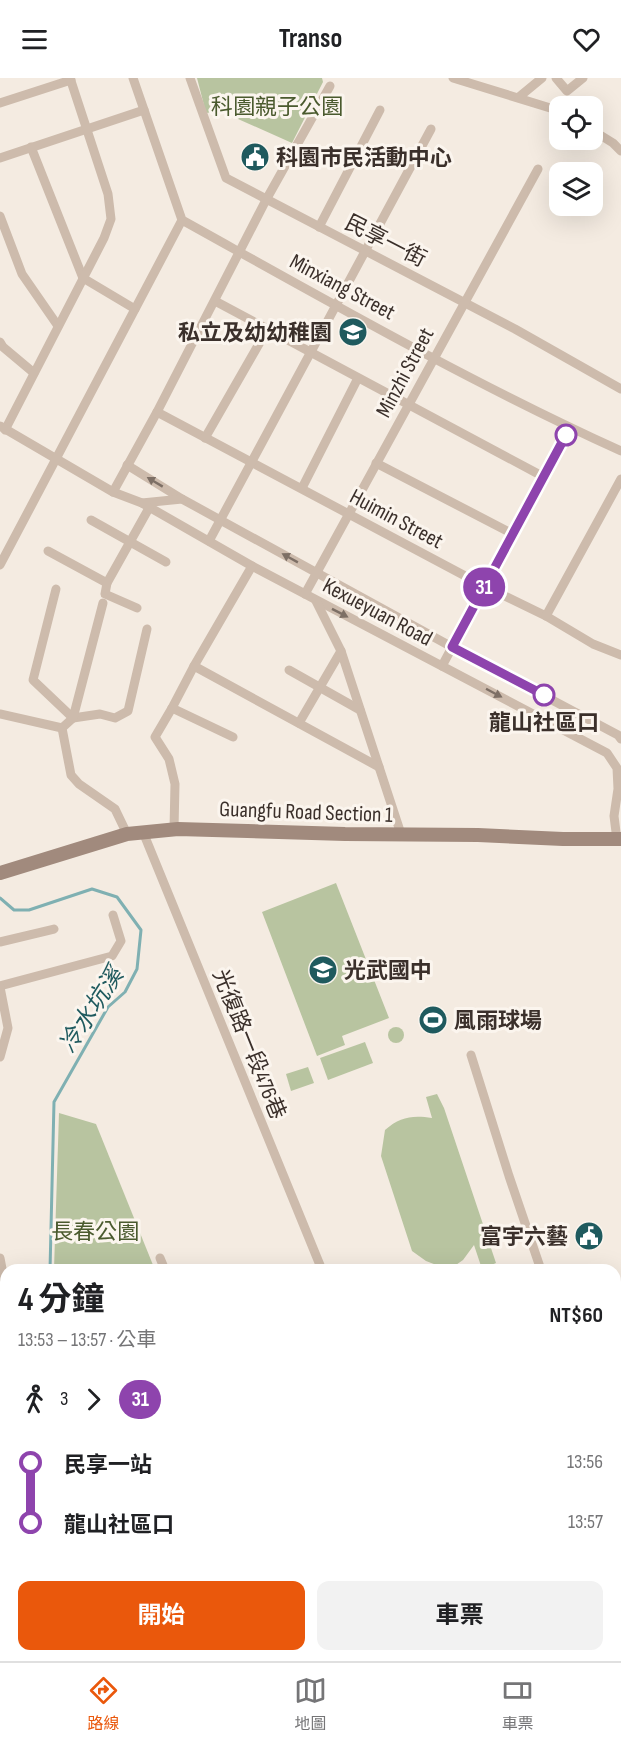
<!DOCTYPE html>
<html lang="zh-TW">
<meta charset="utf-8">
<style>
body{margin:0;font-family:"Sofia Sans Condensed","Noto Sans TC",sans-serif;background:#f2f2f2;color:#202124;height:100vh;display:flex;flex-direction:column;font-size:22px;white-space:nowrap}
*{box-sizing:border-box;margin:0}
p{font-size:20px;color:#757577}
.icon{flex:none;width:33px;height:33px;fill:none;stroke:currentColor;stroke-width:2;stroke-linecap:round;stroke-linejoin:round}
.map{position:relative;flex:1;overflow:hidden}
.details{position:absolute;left:0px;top:1186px;width:621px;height:398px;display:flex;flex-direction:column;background:#fff;border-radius:18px 18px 0 0;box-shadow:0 6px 24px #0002}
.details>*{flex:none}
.badge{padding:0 12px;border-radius:20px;font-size:21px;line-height:39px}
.tools{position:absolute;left:549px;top:18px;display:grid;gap:12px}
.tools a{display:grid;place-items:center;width:54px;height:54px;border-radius:12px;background:#fff;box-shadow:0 6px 24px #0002;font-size:30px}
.map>.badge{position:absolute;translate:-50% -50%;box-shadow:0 0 0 3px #fff}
.legs{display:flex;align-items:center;gap:9px;height:66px;padding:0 18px;font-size:20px}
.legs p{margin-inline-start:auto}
.summary{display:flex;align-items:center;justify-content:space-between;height:102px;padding:0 18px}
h1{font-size:33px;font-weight:700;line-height:45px}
.button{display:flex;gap:12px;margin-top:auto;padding:12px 18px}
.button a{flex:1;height:69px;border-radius:12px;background:#ea580c;color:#fff;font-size:24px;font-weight:700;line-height:69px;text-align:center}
.button a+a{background:#f2f2f2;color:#202124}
ul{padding:0 18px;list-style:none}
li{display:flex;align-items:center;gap:21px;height:60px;font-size:22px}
li i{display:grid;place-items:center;width:9px;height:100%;margin:0 8px;background:currentColor}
li i::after{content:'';width:15px;height:15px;margin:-8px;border:4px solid;border-radius:50%;background:#fff}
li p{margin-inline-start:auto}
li:first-child i{background:linear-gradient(#0000 50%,currentColor 0)}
li:last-child i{background:linear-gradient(currentColor 50%,#0000 0)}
header{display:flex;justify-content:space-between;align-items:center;height:78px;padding:0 18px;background:#fff;font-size:27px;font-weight:700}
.dock{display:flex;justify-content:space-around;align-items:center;height:84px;border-top:2px solid #e0e0e0;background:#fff;font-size:16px;color:#757577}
.dock a{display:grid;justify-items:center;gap:3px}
.dock .selected{color:#ea580c}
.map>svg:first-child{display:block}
.green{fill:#b8c4a0}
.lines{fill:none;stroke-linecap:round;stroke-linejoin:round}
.stream{stroke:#7fb0b2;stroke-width:3}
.minor{stroke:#cdbbac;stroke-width:9}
.secondary{stroke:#a18a7d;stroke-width:14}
.oneway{fill:#7d6f65}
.line-1-casing{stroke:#fff;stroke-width:14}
.line-1{stroke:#8e44ad;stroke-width:9}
.stop-1-dot{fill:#fff;stroke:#8e44ad;stroke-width:3}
.labels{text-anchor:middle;stroke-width:6;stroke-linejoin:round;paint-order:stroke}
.park-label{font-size:22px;fill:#4a5a2e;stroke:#fbf5ee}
.poi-label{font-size:22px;font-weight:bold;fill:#3b302b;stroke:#fbf5ee;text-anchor:start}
.street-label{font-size:22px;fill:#3b302b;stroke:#fbf5ee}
.stop-label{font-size:22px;font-weight:bold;fill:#3b302b;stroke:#fbf5ee}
.water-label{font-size:24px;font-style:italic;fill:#1f5a5e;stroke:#fbf5ee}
</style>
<header><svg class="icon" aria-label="menu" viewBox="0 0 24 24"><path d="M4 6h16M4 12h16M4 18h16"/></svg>Transo<svg class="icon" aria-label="heart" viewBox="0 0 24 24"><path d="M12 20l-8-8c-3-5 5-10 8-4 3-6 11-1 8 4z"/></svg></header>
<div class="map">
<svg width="621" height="1583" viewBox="0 0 621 1583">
<rect width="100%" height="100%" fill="#f4ebe1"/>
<g class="green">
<polygon points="197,0 322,0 323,4 292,65 220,33 206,35"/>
<polygon points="336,805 389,940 342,958 345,967 317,978 262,834"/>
<circle cx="396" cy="957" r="8"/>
<polygon points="365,964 373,985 328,1002 320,980"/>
<polygon points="308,989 314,1005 291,1013 286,996"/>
<path d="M437 1016 444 1030 496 1185 482 1191 474 1167 463 1182 453 1189 439 1188 426 1183 412 1173 381 1078 385 1052C400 1039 412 1037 432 1040L426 1019Z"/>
<polygon points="59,1035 96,1046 155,1192 54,1191"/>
</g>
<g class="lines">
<g class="stream">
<polyline points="0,820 14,832 29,832 92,811 117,819 141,852 137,891 125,914 108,929 54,1024 50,1192"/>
<polyline points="63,1583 66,1578"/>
</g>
<g class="minor">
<path d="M133 0 182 142C326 222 471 305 621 373"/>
<polyline points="190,0 226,100 515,251 621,311"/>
<polyline points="453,0 560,33"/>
<polyline points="556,0 567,13 583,0"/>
<polyline points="519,19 542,0"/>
<polyline points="0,25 71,2"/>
<polyline points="592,52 613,65 621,73"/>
<polyline points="31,69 83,200"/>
<polyline points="0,80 144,32"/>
<polyline points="0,138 22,196 58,248"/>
<polyline points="319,149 380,32"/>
<polyline points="83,200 135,231"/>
<polyline points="215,223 544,399"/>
<polyline points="0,264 3,269 34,295"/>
<polyline points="157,334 484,508 546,538 593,566 621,577"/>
<polyline points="0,348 113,414 142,425 252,488 607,675 617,690 618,711 614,738 617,762"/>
<polyline points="5,352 104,160 111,141 108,116 70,0"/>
<polyline points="205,360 267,252"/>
<polyline points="376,385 513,456"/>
<polyline points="127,387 182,421"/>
<polyline points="302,410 358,300"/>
<polyline points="113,414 157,334 266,122 330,8"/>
<polyline points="142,425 182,421 452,569 618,657 621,661"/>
<polyline points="91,442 166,484"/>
<polyline points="209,463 431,51"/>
<polyline points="48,473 107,505"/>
<polyline points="0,487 182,142"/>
<polyline points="56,511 33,602 73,640 100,636 115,640 128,633 147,551"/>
<polyline points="305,516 538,91"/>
<polyline points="316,523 341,573 401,756"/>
<polyline points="137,530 105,516 107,505 149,430"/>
<polyline points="546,538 621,401"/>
<polyline points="194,588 252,488"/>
<polyline points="442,588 570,350"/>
<polyline points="289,592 360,632"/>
<polyline points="172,630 155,659 169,681 175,706 174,751"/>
<polyline points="0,636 62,650"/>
<polyline points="299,645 341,573"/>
<polyline points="62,650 73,640 103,525"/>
<polyline points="62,650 71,697 79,706 115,731 127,756"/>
<polyline points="233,659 172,630 194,588 379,689"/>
<polyline points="143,754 322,1192"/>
<polyline points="0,864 54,851"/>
<polyline points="0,908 112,878 121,863 113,837"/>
<polyline points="0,909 8,950 0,979"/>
<polyline points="471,977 509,1098 541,1192"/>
<polyline points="0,1180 6,1212"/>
<polyline points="160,1180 165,1192"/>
<polyline points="615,1223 621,1222"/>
<polyline points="247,1578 248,1583"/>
<polyline points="545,1578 546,1583"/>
</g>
<polyline class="secondary" points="0,795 127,756 178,751 345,756 478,757 563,761 621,761"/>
</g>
<defs><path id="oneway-solid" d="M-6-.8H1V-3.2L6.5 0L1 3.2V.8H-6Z" transform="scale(1.5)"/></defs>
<g class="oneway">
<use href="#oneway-solid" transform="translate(155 404) rotate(-149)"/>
<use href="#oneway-solid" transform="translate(290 480) rotate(-151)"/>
<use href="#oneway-solid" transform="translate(340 535) rotate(27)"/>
<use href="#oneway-solid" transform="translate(494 615) rotate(28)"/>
</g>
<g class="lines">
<g class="line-1-casing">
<polyline id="line-1" points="544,617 452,569 566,357"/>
</g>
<use href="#line-1" class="line-1"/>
</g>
<defs>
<g id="civic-disc" transform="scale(1.5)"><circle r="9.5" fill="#1f5a5e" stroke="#fbf5ee"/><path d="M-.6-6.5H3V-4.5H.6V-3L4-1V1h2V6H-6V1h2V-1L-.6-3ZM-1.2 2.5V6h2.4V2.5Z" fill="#fff"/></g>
<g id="school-disc" transform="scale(1.5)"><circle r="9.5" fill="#1f5a5e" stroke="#fbf5ee"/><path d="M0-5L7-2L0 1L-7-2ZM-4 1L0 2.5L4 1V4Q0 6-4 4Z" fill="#fff"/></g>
<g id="stadium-disc" transform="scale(1.5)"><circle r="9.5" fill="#1f5a5e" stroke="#fbf5ee"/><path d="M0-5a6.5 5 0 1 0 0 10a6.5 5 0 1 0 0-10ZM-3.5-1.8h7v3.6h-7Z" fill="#fff"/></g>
</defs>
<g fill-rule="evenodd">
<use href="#civic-disc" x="255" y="79"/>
<use href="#school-disc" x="353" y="254"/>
<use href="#school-disc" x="323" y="892"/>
<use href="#stadium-disc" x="433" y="942"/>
<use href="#civic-disc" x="589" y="1158"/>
</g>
<g class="stop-1-dot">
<circle cx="566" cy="357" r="10"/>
<circle cx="544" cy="617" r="10"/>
</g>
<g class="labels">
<g class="park-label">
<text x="277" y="36">科園親子公園</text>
<text x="95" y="1161">長春公園</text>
</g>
<g class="poi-label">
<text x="276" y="87">科園市民活動中心</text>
<text x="332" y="262" text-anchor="end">私立及幼幼稚園</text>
<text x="344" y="900">光武國中</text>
<text x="454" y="950">風雨球場</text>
<text x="568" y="1166" text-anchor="end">富宇六藝</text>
</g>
<g class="street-label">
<text transform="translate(386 162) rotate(27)" y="8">民享一街</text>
<text transform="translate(343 208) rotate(28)" y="8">Minxiang Street</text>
<text transform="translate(404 294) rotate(-62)" y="8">Minzhi Street</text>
<text transform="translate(397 440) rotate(28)" y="8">Huimin Street</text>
<text transform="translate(378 533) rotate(28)" y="8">Kexueyuan Road</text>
<text transform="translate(306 733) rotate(2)" y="8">Guangfu Road Section 1</text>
<text transform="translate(250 966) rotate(68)" y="8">光復路一段476巷</text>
</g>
<g class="stop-label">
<text x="544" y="652">龍山社區口</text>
</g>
<g class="water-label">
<text transform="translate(91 932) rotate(-57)" y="8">冷水坑溪</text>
</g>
</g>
</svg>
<div class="tools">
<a><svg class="icon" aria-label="locate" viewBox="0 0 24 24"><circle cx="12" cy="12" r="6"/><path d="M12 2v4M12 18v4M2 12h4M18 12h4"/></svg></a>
<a><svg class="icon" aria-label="layers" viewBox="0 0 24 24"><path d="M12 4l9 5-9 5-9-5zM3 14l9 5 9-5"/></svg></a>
</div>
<b class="badge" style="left:484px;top:509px;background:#8e44ad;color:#fff">31</b>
<section class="details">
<div class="summary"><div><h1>4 分鐘</h1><p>13:53 – 13:57 · 公車</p></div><b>NT$60</b></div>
<div class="legs"><svg class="icon" aria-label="walk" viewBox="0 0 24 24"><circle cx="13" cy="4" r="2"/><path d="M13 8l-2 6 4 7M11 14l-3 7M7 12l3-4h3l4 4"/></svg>3<svg class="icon" aria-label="forward" viewBox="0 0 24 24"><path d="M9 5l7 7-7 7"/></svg><b class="badge" style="background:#8e44ad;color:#fff">31</b></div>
<ul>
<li><i style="color:#8e44ad"></i><b>民享一站</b><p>13:56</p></li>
<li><i style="color:#8e44ad"></i><b>龍山社區口</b><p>13:57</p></li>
</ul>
<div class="button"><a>開始</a><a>車票</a></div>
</section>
</div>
<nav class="dock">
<a class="selected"><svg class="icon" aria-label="directions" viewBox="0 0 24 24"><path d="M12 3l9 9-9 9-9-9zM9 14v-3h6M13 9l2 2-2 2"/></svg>路線</a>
<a><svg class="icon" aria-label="map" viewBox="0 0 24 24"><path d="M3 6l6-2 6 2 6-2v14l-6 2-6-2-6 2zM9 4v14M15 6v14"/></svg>地圖</a>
<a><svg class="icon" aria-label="tickets" viewBox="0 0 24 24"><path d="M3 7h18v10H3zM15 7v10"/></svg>車票</a>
</nav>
